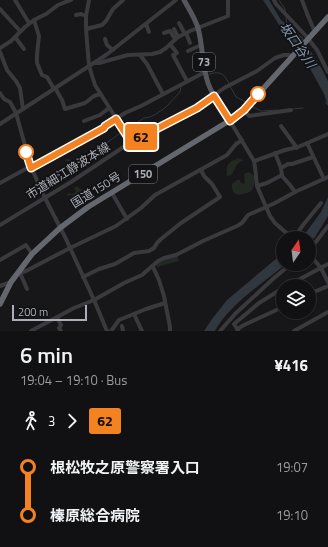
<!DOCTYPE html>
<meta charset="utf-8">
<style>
body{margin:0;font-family:"Titillium Web","Noto Sans JP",sans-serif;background:#1a1a1c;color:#f1f3f6;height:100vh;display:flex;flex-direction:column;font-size:15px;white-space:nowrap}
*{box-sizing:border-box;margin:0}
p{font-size:13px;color:#9c9da0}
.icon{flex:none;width:22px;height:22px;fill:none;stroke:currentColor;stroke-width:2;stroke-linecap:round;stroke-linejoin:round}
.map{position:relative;height:331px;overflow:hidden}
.side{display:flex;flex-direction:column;background:#111113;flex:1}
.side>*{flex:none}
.badge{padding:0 8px;border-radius:3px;font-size:14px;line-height:26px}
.needle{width:26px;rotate:14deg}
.fabs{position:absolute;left:276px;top:231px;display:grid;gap:8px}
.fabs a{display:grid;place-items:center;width:40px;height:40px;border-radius:50%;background:#111113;box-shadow:0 1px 3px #0004,0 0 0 1px #303133;font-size:20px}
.scale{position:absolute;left:12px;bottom:10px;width:75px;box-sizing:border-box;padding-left:4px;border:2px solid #abaeb8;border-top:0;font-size:11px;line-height:14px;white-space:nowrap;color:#abaeb8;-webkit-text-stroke:3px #121214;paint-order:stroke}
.map>.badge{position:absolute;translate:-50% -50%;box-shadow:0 0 0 2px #fff}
.legs{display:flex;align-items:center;gap:6px;height:44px;padding:0 20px;font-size:13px}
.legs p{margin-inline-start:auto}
.overview{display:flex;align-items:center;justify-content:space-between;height:68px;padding:0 20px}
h1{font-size:22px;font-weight:600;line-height:30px}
ul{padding:0 20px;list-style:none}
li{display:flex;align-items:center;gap:14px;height:48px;font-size:15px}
li i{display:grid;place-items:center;width:6px;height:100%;margin:0 5px;background:currentColor}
li i::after{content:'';width:10px;height:10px;margin:-5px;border:3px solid;border-radius:50%;background:#111113}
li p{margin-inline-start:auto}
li:first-child i{background:linear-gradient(#0000 50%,currentColor 0)}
li:last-child i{background:linear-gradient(currentColor 50%,#0000 0)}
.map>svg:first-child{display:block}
.green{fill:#222923}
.water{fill:#30373e}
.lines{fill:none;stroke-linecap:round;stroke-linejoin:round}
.stream{stroke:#30373e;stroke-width:1}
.minor{stroke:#39393e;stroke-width:4}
.major{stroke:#55565d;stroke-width:5}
.highway{stroke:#65676e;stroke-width:5.5}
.line-1-casing{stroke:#fff;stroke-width:9}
.line-1{stroke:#f58220;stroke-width:6}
.stop-1-dot{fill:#fff;stroke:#f58220;stroke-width:2}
.labels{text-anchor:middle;stroke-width:3.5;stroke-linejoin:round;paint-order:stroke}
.shield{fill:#121214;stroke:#7d7f87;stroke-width:1}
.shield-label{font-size:11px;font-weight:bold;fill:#abaeb8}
.street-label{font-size:12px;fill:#abaeb8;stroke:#121214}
.water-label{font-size:13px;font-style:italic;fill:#8599b0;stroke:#121214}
</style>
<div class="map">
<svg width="328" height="331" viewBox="0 0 328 331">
<rect width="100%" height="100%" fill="#171719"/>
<g class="green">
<path d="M238 158 241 159 243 160C234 165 237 168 231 175L227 176C226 163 228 163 238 158Z"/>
<path d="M249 172 254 176C255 185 254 193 243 194 239 195 237 195 233 192L232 188V184L237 180H240L241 183 245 184 244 174Z"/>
<polygon points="77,186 80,189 83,189 84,191 83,193 79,193 73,197 71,195 68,196 67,194 68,193 72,194 76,192 74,188"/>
<polygon points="177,255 179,261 157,267 156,265 163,259"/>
</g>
<g class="water">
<polygon points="263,0 269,0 281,20 294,30 302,37 323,71 328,81 328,106 324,94 307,63 295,46 287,37"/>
<polygon points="328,197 328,216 315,237 309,243 309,238 302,238 321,212"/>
<path d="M283 253V264H286C263 283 229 305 215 331H204L212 319 227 300Z"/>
</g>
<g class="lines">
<g class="stream">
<polyline points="279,0 285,9 285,12"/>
<polyline points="286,18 287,25"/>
<path d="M209 74C221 71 223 73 229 83"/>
<polyline points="230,86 236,97 246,102"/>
<polyline points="325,102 328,105"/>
<polyline points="251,106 261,111 277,110"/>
<polyline points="293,109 303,108"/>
<polyline points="126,130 144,118 150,117 156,114 166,107 180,92 181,86"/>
<polyline points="66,160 78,161 82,158 88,156 122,132"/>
</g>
<g class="minor">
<polyline points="15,0 29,23"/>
<polyline points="89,0 86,16 86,29 89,66 95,85 131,142"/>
<polyline points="274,0 276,4 306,36 317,50 328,72"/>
<polyline points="302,0 308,16 315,32"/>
<polyline points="0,9 20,31"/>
<polyline points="76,15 81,14 86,16"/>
<polyline points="34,20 39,36 38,45 37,55 37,63 42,75 47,77 54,89"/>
<polyline points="179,23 185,34"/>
<polyline points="146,24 149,32"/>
<polyline points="86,29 102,25 106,21 113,9 123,0"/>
<polyline points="174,29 178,37"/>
<polyline points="164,33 170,31 175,39"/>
<polyline points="186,33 190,43"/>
<polyline points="15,37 24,49"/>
<polyline points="105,39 107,45 113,50"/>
<polyline points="170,44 177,53 173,55 187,81"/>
<polyline points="0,48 11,41 25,27 34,20 46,14 58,5 71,0"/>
<polyline points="188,51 201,45"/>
<polyline points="0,52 7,70 16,81 20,88 23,109"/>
<polyline points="140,55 147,64 163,94"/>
<polyline points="95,63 99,63 128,55 152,54 160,52 166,48 178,37 190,31 228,16 228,0"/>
<polyline points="55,88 62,100 65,109 85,103 94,96 100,94"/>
<polyline points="0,93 4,99 10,102 16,113 31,167 45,198 66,239 94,300 107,331"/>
<polyline points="244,110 249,116 291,110"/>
<polyline points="84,121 100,115 109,108"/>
<polyline points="230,121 254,161 255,167 257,186 270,216 275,223 292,238"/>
<polyline points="0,124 106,55 176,0"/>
<polyline points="281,126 297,148"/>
<polyline points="307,143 324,179"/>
<polyline points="275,153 281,168 282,176 290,185 295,192"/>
<polyline points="254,161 285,150 298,147 328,134"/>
<polyline points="31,167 104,128 105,126 125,113 141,106 205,72"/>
<polyline points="281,168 288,164 292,164 313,157"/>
<polyline points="0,183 31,166"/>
<polyline points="257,186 267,183 282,175"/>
<polyline points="112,193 127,219"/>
<polyline points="0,225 71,182 131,142 197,108 224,88 257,71 275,58 284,55 289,55 292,57"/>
<polyline points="294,238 303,225 321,203"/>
<polyline points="309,250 315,243 328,226"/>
<polyline points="309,254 321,268 328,282"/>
<polyline points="0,260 26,245 32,254"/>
<polyline points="153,267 159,280 164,296 170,327 170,331"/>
<polyline points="20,273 27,289"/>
<polyline points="17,274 26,271 70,248 116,226 141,208 155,195 227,155 236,144 242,140"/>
<polyline points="83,277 99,269 115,264 134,253 149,251 154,248 157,243 161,239 181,223 220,197 212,184 204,176 201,170"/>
<polyline points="0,286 11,282"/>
<polyline points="287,286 328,264"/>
<polyline points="309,294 328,286"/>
<polyline points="134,314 142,331"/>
<polyline points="57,317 61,325 59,328 61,331"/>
<polyline points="122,326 123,331"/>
<polyline points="238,330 234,324 259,303 283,288"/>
<polyline points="31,331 74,308 94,300 124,283 142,275 158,261 164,258 176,255 203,241 237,226 242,223 248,215 273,204 297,191 328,177"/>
<polyline points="111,331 119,320 146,309 165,303"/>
<polyline points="220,331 235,314 274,278 291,264"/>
<polyline points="237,331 239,328 244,325 283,307"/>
<polyline points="294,331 328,312"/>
</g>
<path class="major" d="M184 0C189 9 195 18 198 28 203 46 202 66 208 83 213 97 222 109 230 121"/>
<polyline class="highway" points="0,304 11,282 32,254 60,228 88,207 237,116 244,110 328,17"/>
</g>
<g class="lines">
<g class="line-1-casing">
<polyline id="line-1" points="26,152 31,168 104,128 105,126 116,119 131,142 197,108 214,96 230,121 244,110 258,94"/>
</g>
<use href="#line-1" class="line-1"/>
</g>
<g class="stop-1-dot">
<circle cx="258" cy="94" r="7"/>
<circle cx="26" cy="152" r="7"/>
</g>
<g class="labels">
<g class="shield">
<rect x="193" y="53" width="22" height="18" rx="3"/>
<rect x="129" y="165" width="28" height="18" rx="3"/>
</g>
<g class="shield-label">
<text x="204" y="66">73</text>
<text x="143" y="178">150</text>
</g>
<g class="street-label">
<text transform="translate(68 171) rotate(-32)" y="4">市道細江静波本線</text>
<text transform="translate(96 190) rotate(-32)" y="4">国道150号</text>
</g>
<g class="water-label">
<text transform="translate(298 45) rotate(55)" y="5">坂口谷川</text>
</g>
</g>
</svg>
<div class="fabs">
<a><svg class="needle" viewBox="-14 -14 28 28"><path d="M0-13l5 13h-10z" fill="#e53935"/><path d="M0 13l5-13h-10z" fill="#9c9da0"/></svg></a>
<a><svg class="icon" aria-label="layers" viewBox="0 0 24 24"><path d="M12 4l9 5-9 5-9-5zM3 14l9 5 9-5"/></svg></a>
</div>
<div class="scale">200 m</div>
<b class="badge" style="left:141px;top:137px;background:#f58220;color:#111">62</b>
</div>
<section class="side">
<div class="overview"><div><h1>6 min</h1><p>19:04 – 19:10 · Bus</p></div><b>¥416</b></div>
<div class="legs"><svg class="icon" aria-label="walk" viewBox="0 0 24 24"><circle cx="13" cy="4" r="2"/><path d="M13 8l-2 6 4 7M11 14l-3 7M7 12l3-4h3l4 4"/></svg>3<svg class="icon" aria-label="forward" viewBox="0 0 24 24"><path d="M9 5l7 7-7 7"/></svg><b class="badge" style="background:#f58220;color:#111">62</b></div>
<ul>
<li><i style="color:#f58220"></i><b>根松牧之原警察署入口</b><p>19:07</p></li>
<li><i style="color:#f58220"></i><b>榛原総合病院</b><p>19:10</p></li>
</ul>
</section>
